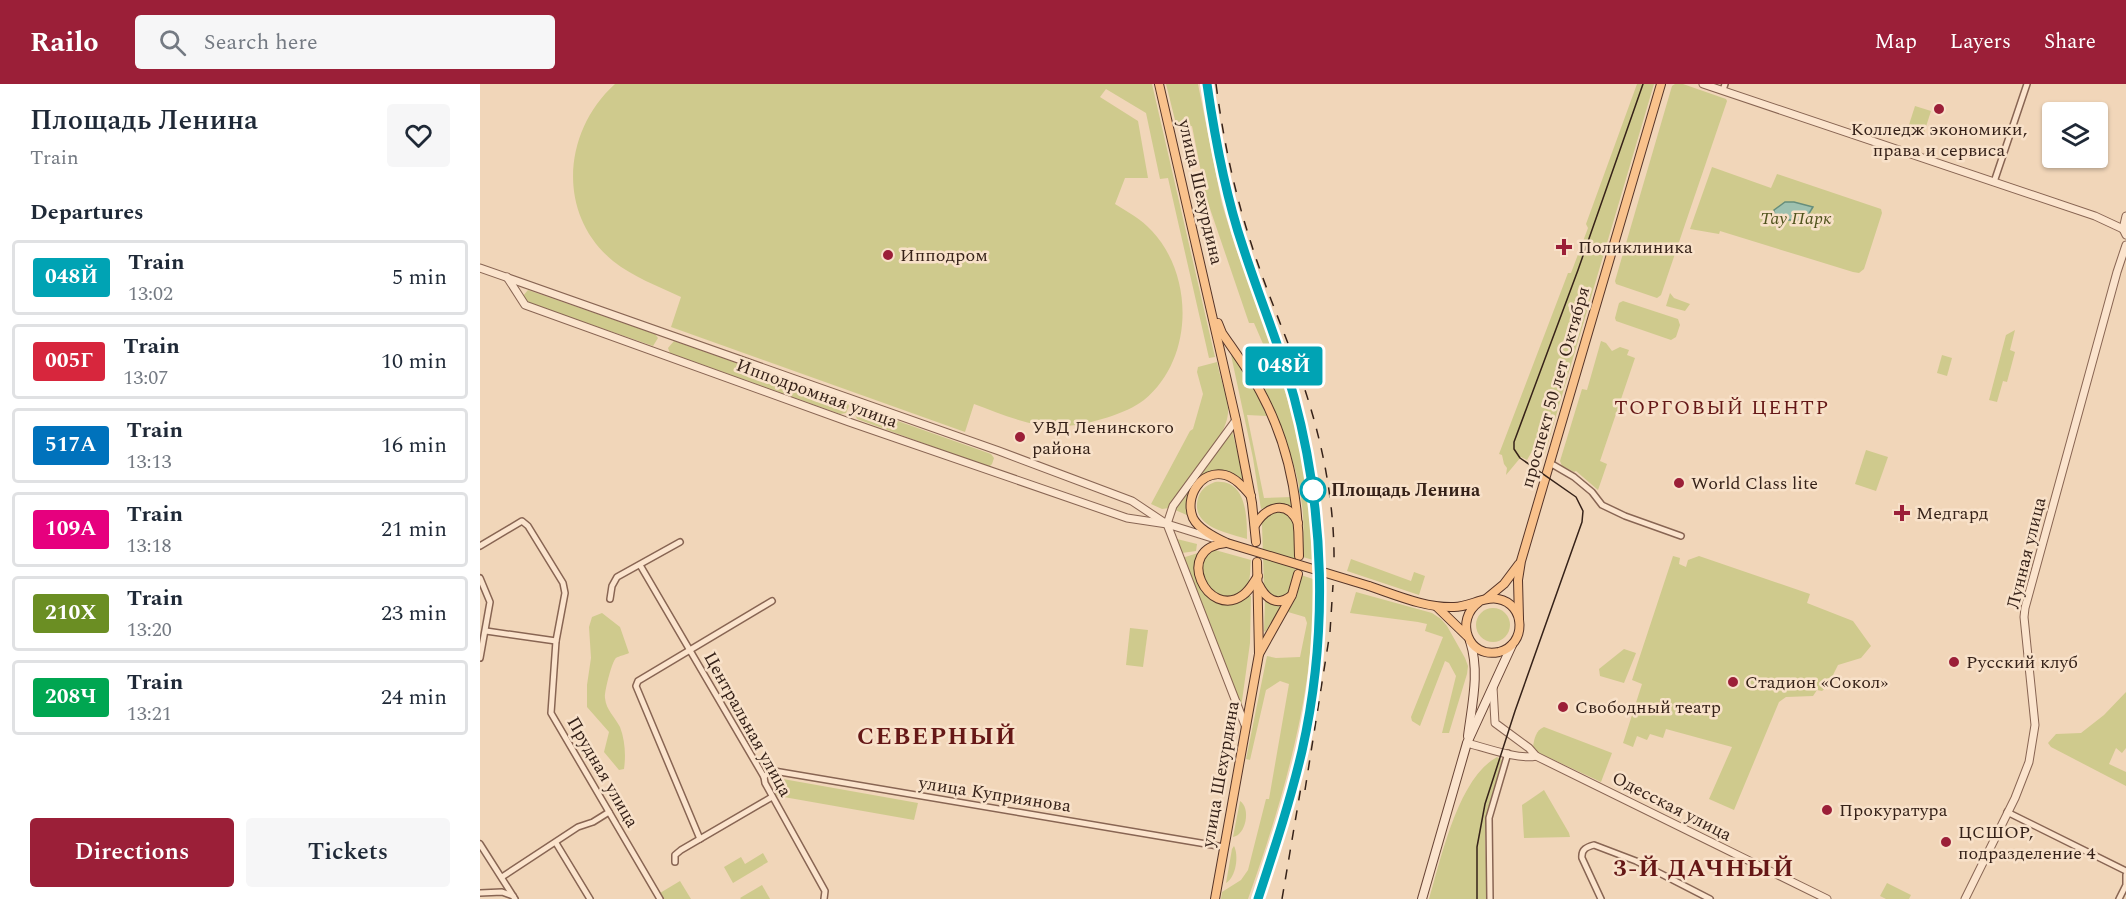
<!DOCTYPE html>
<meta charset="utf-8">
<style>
body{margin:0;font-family:Spectral,serif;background:#f6f6f7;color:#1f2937;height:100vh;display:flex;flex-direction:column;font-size:22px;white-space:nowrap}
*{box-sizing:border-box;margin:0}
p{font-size:20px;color:#747a83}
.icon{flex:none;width:33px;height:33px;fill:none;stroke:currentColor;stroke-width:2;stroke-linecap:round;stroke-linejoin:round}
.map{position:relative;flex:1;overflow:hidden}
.drawer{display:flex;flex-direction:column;background:#fff;width:480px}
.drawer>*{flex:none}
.badge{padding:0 12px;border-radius:4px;font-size:21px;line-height:39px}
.buttons{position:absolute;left:1562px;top:18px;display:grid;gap:12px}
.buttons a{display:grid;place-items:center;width:66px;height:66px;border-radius:6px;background:#fff;box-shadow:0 2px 4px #0004;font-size:30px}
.map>.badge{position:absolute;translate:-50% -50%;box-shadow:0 0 0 3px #fff}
h2{padding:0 30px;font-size:22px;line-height:54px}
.round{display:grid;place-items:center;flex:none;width:63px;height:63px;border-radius:6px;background:#f6f6f7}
.overview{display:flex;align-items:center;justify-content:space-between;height:102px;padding:0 30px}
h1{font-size:28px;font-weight:600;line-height:45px}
.primary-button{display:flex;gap:12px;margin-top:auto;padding:12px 30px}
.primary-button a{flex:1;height:69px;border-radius:6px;background:#9b1f38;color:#fff;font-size:24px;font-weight:600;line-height:69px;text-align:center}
.primary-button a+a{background:#f6f6f7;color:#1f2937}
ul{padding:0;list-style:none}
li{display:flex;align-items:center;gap:18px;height:75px;margin:0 12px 9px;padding:0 18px;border:3px solid #e0e1e3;border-radius:6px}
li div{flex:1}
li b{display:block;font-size:22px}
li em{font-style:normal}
li .badge{min-width:66px;font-weight:700;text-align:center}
header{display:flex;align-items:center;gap:36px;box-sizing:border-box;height:84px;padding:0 30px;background:#9b1f38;color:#fff}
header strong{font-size:28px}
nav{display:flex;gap:33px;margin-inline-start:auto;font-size:21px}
.search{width:420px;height:54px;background:#f6f6f7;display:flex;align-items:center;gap:15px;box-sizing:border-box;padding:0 21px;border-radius:6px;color:#747a83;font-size:22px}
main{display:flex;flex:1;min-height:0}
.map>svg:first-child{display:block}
.green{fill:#cfca8d}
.water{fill:#9ec1b0;stroke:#668e7c;stroke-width:1.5}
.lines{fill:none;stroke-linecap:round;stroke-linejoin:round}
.minor-casing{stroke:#886553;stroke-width:8}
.tertiary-casing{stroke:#886553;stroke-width:9}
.secondary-casing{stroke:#6a4637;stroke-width:10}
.primary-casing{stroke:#553428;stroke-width:10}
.minor{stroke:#fbe4cd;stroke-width:5}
.tertiary{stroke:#fbe4cd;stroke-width:7}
.secondary{stroke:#fbe4cd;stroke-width:8}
.primary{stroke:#f9c28c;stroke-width:8}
.tram{stroke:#362219;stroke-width:1.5}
.rail{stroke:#362219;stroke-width:1.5;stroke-dasharray:10 10;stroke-linecap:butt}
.primary-bridge-casing{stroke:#553428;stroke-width:10;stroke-linecap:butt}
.primary-bridge{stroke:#f9c28c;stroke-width:8}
.line-casing{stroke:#fff;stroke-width:14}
.line{stroke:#00a3b4;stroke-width:9}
.poi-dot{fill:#9b1f38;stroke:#f8e1c9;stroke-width:2}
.stop-dot{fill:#fff;stroke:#00a3b4;stroke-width:3}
.labels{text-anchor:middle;stroke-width:5;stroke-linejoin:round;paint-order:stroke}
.poi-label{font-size:18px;fill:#362219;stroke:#f8e1c9;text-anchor:start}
.street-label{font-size:18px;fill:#362219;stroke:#f8e1c9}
.park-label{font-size:18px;font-style:italic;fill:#51541e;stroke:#f8e1c9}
.stop-label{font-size:18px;font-weight:bold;fill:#362219;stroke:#f8e1c9;text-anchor:start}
.neighbourhood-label{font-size:20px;letter-spacing:1.5px;fill:#651716;stroke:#f8e1c9}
.district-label{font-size:24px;font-weight:bold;letter-spacing:1.5px;fill:#651716;stroke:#f8e1c9}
</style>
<header>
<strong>Railo</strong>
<div class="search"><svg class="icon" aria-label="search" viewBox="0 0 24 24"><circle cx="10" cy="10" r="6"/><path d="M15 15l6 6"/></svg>Search here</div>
<nav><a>Map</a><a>Layers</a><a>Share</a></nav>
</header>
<main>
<section class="drawer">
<div class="overview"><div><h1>Площадь Ленина</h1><p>Train</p></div><a class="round"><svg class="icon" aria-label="heart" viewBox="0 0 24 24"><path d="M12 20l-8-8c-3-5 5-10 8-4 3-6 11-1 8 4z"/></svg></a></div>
<h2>Departures</h2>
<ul>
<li><span class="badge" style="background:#00a3b4;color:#fff">048Й</span><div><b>Train</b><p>13:02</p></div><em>5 min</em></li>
<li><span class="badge" style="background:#d7263d;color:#fff">005Г</span><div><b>Train</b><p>13:07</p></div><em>10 min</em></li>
<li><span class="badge" style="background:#0072bc;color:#fff">517А</span><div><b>Train</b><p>13:13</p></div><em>16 min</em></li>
<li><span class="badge" style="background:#e6007e;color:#fff">109А</span><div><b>Train</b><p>13:18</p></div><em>21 min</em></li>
<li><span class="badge" style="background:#6b8e23;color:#fff">210Х</span><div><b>Train</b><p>13:20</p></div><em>23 min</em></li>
<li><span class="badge" style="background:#00a651;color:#fff">208Ч</span><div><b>Train</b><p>13:21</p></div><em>24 min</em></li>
</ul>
<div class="primary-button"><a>Directions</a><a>Tickets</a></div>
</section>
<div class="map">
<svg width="1646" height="815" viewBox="0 0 1646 815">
<rect width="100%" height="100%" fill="#f1d6b9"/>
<g class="green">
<path d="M135 0H672L735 273 729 274 688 94 680 95 666 29 626 5 620 13 658 37 668 94H645L635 120C648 128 661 135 672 147 714 192 714 275 664 316 646 330 610 340 587 342 555 345 524 331 494 320L485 348 191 243 201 213C178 202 153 193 133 177 76 130 83 47 135 0Z"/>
<path d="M686 0H718L742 120 755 162 798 276 796 277 816 345 823 375 833 449V476L823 473C823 459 824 445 823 431 820 384 800 340 781 299L790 292V276L774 239H769L726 113 712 42 697 44Z"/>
<polygon points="1157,0 1174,0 1065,369 1060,372 1051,369 1047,376 1041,373 1026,391 1027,384 1024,380 1022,371 1019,370 1088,189 1091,189 1108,144 1106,140"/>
<polygon points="1195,0 1203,0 1246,15 1247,17 1181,211 1177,214 1136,200 1135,197 1192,2"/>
<polygon points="1435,22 1451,27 1443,52 1427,47"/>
<polygon points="1232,83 1291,104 1297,90 1401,125 1402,129 1384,185 1379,189 1373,188 1240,147 1239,150 1210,145"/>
<polygon points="48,206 175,250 178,254 173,262 46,218 43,212"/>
<polygon points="1190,209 1194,214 1210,220 1205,227 1186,222"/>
<polygon points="1143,217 1198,235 1200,241 1196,253 1191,256 1136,237 1135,234 1139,219"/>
<polygon points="1535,246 1530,266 1535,268 1527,298 1523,297 1517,318 1509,316 1526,251"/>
<polygon points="194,257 367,318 369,322 366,329 360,330 190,269 188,264"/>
<polygon points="1121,257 1126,259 1132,267 1140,263 1149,266 1147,271 1155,274 1120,377 1127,380 1118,406 1096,387 1094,388 1082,382 1080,377 1102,305 1107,306"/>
<polygon points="751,271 753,272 772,301 787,332 767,331 784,414 812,413 815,427 797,420 781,425 773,374"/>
<polygon points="1462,271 1472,274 1467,292 1457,289"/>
<path d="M737 278C740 293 746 309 748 324 751 351 705 402 689 424L682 425 671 420 710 347 713 345 723 310 717 288 718 283Z"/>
<polygon points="381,324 511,370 514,374 512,380 509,383 377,335 375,330"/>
<polygon points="752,346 764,396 753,390 744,387 719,394 712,403 709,432 693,425"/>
<polygon points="1386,366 1408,373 1396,407 1375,400"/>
<path d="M735 398C767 395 767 433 767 455 748 449 710 443 718 414 721 405 727 401 735 398Z"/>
<polygon points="791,427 804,428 814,439 816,463 815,492 809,509 800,515 790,512 784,503 782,441 782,437"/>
<polygon points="697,455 717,460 716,467 702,469"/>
<path d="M735 466 771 476C770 483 771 492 768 500 762 512 741 518 731 507 724 499 719 479 726 470 727 469 733 466 735 466Z"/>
<path d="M718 469C713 493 718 516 746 519 755 519 762 517 768 512H771L770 559 761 624 702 474Z"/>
<polygon points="1193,472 1200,474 1199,480 1206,483 1208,476 1219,472 1330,510 1327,519 1373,537 1391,562 1381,574 1358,581 1347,603 1342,607 1337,606 1333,612 1306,613 1299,618 1254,726 1229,715 1252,663 1186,645 1183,654 1170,650 1167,656 1157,652 1153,663 1143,659 1162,600 1152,596"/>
<polygon points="871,475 931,497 934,488 945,492 939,511 867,487"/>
<path d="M821 491 833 495C837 600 803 717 768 815H741L742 808 761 796 768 786 786 715H789L809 600 800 597 786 606 770 676 766 675 787 572 796 574 820 573 827 539 825 533 808 528 817 512Z"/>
<polygon points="876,508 952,529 961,535 967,542 985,574 988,582 987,590 969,649 962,649 976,592 969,579 965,577 940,642 932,637 931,633 963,553 945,547 947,540 938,538 870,529"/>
<polygon points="785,517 801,523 785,548 784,547"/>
<circle cx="1013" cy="541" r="17"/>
<path d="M122 529 140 543 149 569C145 571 139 572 136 574 132 577 124 609 125 614 126 626 135 633 140 643 145 656 146 671 144 685L139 686 124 668 129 648 107 623V601L111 574 109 543 112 533Z"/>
<polygon points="650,544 668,546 663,583 646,581"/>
<polygon points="1144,565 1156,569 1144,599 1120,592 1119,585"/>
<polygon points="1646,608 1646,664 1642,669 1636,664 1629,680 1646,688 1646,702 1571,663 1568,659 1576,650 1601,649 1624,631"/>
<path d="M1064 643 1132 669 1121 698 1055 667 1053 663C1054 655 1056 646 1064 643Z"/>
<path d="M1017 673 1022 676 1006 734 1005 757 1008 815H949C961 775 978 694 1017 673Z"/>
<polygon points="303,695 438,719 434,736 298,712 295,709 296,704"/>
<polygon points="1064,706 1089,749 1090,753 1044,754 1042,721"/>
<path d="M760 717C771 724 766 751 753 753Z"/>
<path d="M754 762C759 772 756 793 746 799L752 765Z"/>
<polygon points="283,769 288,778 253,799 244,783 261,773 265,780"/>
<polygon points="200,797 211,815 183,815 180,809"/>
<polygon points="1407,799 1431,811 1429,815 1406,815 1400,812"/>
<polygon points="282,801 290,815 261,815 260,814"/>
</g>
<polygon class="water" points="1305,118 1314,118 1333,123 1325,136 1300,136 1295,132 1294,126"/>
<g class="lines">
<g class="minor-casing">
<g id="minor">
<polyline points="1243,6 1245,0"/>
<polyline points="1514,98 1547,0"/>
<polyline points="1070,379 1094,393 1112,408 1122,421 1145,432 1201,452"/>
<polyline points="0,462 42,437 48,442 83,499 85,509 76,557 71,629 180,815"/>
<polyline points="160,481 284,693 285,699 345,807 344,815"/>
<polyline points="0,494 10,518 0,574"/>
<polyline points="130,515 132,502 137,493 200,458"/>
<polyline points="6,547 76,557"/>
<polyline points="284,693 290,687 294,687 744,763"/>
<polyline points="1527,728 1646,787"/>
<polyline points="220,755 156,602 158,597 292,517"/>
<polyline points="76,759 110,815"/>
<polyline points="0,760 35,815"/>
<polyline points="195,778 195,771 201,766 292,713"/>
<polyline points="22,793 98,743 113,738 129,728"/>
<polyline points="0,809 22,808 33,812"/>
<polyline points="1010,815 1009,734 1028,669"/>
<path d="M1121 815 1102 774C1101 765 1107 763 1114 761L1156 777 1230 815"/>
<polyline points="1639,815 1646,801 1646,791"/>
</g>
</g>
<g class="tertiary-casing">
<g id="tertiary">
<polyline points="1223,0 1615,132 1643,145"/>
<polyline points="1646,132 1643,145 1646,151"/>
<polyline points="0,184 519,367 652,417 685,439"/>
<polyline points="27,193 45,221 369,338 647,434 687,440 732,454"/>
<polyline points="756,336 693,422 687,440 765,641"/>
<polyline points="1013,603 1015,639 1049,664 1056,672 1347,815"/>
<path d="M987 659C1006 664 1039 676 1056 672"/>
<polyline points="1485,815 1535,714 1549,678 1555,641 1544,533 1545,524 1637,188 1646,161"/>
</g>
</g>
<g class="secondary-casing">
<g id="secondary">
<path d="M988 652C992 620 1000 588 990 557"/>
<polyline points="942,815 987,659 1032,561"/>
</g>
</g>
<g class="primary-casing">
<g id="primary">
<polyline points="679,0 756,336 772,419 776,458"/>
<path d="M738 239 742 249C755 268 769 287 780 307 808 358 819 414 819 472"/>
<path d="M775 441C787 422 807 415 818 439"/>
<path d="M746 459C692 464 728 537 763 511 770 506 773 499 778 492"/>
<path d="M747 459C736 454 719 446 713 434 704 413 721 385 745 391 756 394 764 404 771 412"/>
<path d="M779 501C786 515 797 523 811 512"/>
<path d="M889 502C916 511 945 524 974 523 989 523 1004 512 1018 515 1046 520 1047 561 1019 568 988 575 974 536 999 518"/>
<polyline points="1007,514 1024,500 1039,480"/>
<polyline points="957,523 987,552"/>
<polyline points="1039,535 1038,496 1041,477 1181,0"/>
<polyline points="779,570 812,511 818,490"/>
<polyline points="735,815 779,570 777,478"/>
</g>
</g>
<use href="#minor" class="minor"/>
<use href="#tertiary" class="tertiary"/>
<use href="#secondary" class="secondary"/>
<use href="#primary" class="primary"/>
<polyline class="tram" points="997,815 997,763 1005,720 1035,627 1102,438 1103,427 1096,413 1040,374 1034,365 1034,358 1098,186 1163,0"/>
<g class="rail">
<path d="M736 0C743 54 754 107 771 159 787 210 809 258 826 309 844 365 855 423 854 483"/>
<path d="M767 176C802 276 836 371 839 478"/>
<polyline points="825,706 850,548 853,501"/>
<path d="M778 815C812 712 843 606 840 497"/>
<polyline points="802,815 822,697"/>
</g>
<g class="primary-bridge-casing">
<polyline id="primary-bridge" points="747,459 889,502"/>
</g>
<use href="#primary-bridge" class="primary-bridge"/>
</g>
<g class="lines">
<g class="line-casing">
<path id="line" d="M727 0C735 55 745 110 763 163 779 213 800 263 814 313 845 428 848 551 822 667 810 718 794 766 778 815"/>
</g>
<use href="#line" class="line"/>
</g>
<g class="poi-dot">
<circle cx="1459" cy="25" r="6"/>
<path d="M1081 154h6v6h6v6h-6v6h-6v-6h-6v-6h6z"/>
<circle cx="408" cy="171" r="6"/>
<circle cx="540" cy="353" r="6"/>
<circle cx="1199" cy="399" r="6"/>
<path d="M1419 420h6v6h6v6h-6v6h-6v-6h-6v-6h6z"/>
<circle cx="1474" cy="578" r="6"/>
<circle cx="1253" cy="598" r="6"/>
<circle cx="1083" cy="623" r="6"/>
<circle cx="1347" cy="726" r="6"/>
<circle cx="1466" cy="758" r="6"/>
</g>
<circle class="stop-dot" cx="833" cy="406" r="12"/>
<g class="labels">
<g class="poi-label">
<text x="1459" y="51" text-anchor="middle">Колледж экономики,<tspan x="1459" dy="21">права и сервиса</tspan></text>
<text x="1098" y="169">Поликлиника</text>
<text x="420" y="177">Ипподром</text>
<text x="552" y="349">УВД Ленинского<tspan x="552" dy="21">района</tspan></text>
<text x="1211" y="405">World Class lite</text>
<text x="1436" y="435">Медгард</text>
<text x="1486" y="584">Русский клуб</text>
<text x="1265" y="604">Стадион «Сокол»</text>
<text x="1095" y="629">Свободный театр</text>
<text x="1359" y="732">Прокуратура</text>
<text x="1478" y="754">ЦСШОР,<tspan x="1478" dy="21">подразделение 4</tspan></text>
</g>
<g class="street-label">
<text transform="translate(721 108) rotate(77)" y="6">улица Шехурдина</text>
<text transform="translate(1075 303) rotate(-74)" y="6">проспект 50 лет Октября</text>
<text transform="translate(337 309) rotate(20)" y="6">Ипподромная улица</text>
<text transform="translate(1546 469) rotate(-76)" y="6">Лунная улица</text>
<text transform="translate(268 640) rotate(61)" y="6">Центральная улица</text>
<text transform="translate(123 688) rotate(60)" y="6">Прудная улица</text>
<text transform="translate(740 690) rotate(-80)" y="6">улица Шехурдина</text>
<text transform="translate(515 710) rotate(9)" y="6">улица Куприянова</text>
<text transform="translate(1192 722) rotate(27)" y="6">Одесская улица</text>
</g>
<g class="park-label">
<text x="1316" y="140">Тау Парк</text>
</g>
<g class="stop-label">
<text x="851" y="412">Площадь Ленина</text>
</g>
<g class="neighbourhood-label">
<text x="1242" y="330">ТОРГОВЫЙ ЦЕНТР</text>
</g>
<g class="district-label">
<text x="457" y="660">СЕВЕРНЫЙ</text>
<text x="1224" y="792">3-Й ДАЧНЫЙ</text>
</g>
</g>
</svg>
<div class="buttons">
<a><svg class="icon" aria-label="layers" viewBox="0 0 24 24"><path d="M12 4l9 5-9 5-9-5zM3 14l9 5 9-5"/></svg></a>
</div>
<b class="badge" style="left:804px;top:282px;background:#00a3b4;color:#fff">048Й</b>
</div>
</main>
